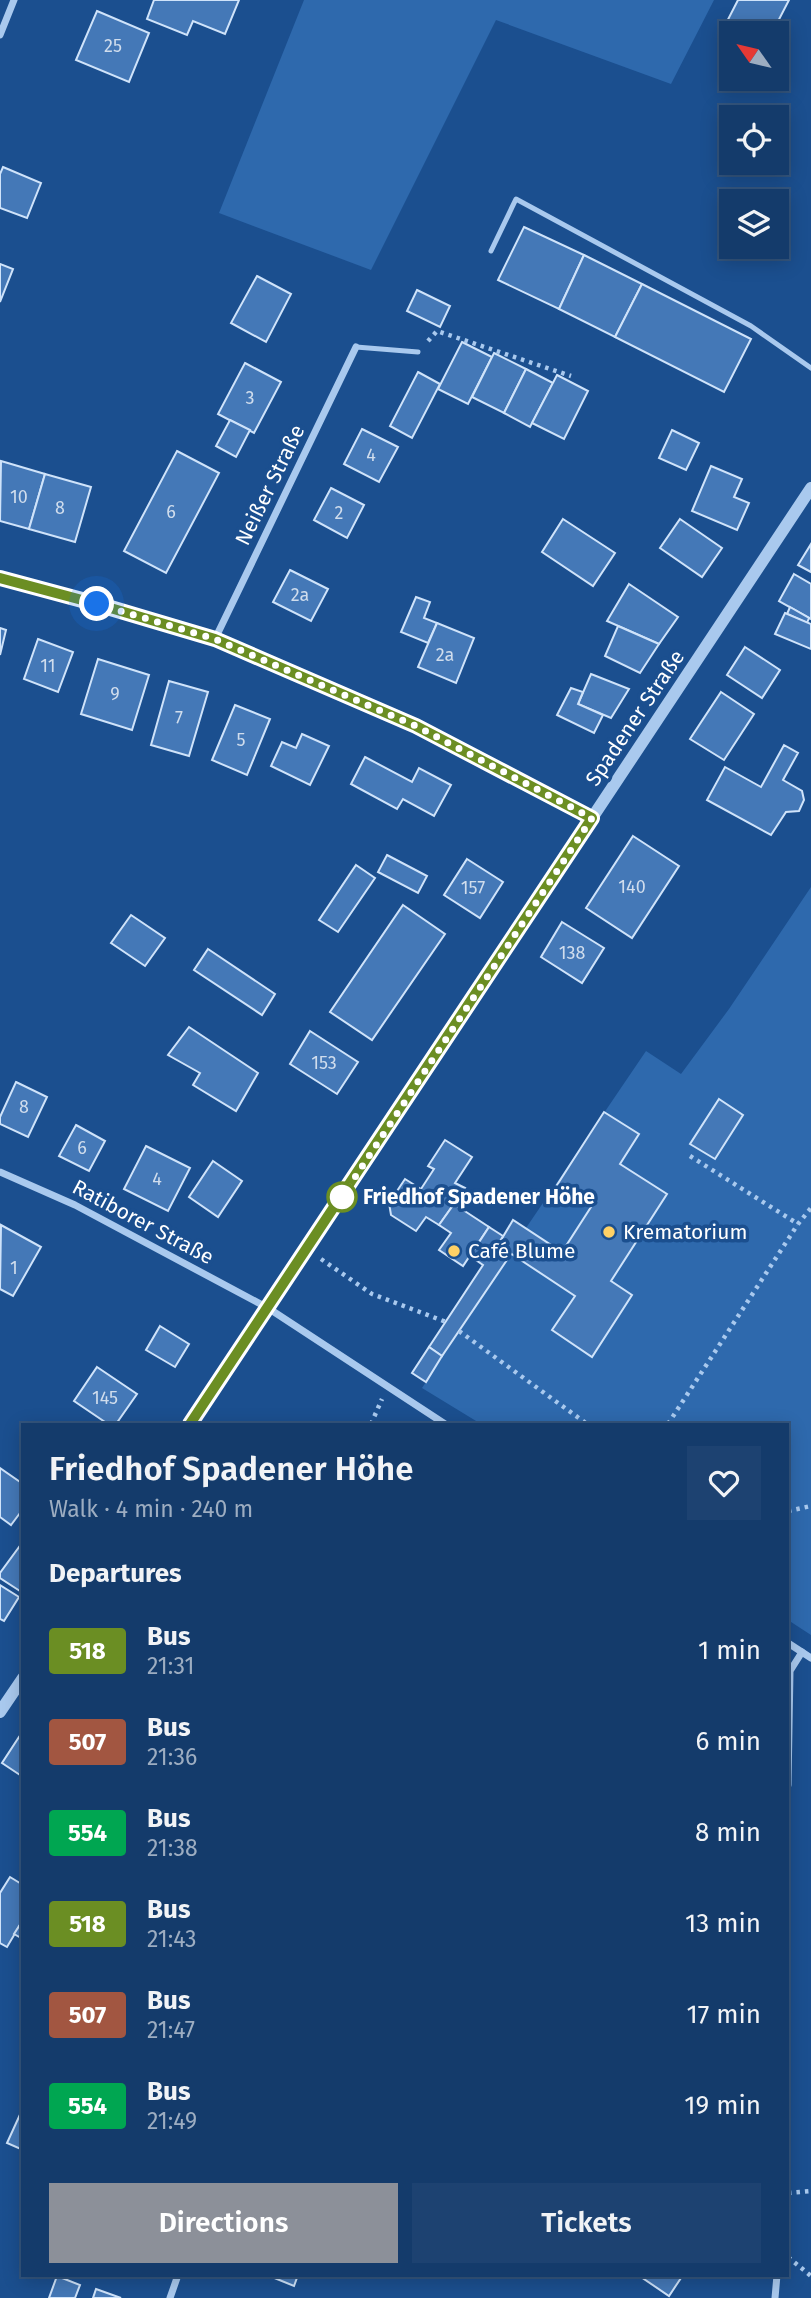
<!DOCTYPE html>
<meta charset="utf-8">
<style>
body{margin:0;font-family:"Fira Sans",sans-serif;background:#1d4271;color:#f1f3f6;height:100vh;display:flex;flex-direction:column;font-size:26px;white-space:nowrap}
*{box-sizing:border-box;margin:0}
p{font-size:23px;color:#9dadc1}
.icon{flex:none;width:38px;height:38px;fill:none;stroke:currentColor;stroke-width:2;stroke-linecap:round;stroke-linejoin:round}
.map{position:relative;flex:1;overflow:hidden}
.panel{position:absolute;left:21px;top:1423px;width:768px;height:854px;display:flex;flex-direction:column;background:#143b6b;border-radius:0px;box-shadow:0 4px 18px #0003,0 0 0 2px #33557e}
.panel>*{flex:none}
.badge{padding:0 14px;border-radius:5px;font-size:24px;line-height:46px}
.needle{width:46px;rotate:304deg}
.fabs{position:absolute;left:719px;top:21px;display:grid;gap:14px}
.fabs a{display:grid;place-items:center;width:70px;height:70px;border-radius:0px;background:#143b6b;box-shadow:0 4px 18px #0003,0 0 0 2px #33557e;font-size:35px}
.you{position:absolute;width:35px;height:35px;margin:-18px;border:5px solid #fff;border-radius:50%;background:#1a73e8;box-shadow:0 0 0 10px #1a73e833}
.map>.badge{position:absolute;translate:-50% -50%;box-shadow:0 0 0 4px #fff}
h2{padding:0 28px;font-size:26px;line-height:63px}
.round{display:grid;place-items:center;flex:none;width:74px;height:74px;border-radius:0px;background:#1d4271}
.summary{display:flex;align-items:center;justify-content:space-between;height:119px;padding:0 28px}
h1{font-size:33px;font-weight:600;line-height:52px}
.cta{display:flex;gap:14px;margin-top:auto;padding:14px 28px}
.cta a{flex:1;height:80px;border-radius:0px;background:#8c9099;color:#fff;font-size:28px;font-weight:600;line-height:80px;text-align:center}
.cta a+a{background:#1d4271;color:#f1f3f6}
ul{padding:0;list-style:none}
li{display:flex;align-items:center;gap:21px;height:91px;padding:0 28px}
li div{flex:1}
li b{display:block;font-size:26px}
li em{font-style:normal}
li .badge{min-width:77px;font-weight:700;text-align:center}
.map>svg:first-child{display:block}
.green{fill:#2e69ad}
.building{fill:#4478b7;stroke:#cfe3fa;stroke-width:2}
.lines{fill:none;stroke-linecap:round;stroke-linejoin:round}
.path{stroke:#a9c9ee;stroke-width:4.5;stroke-dasharray:3.5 5;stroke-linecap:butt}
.service{stroke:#a9c9ee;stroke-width:5}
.minor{stroke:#a9c9ee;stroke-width:7}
.tertiary{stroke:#a9c9ee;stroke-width:12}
.line-casing{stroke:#fff;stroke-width:16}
.line{stroke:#6b8e23;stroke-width:10}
.walk{stroke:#fff;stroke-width:7;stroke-dasharray:0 12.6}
.stop-dot{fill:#fff;stroke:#6b8e23;stroke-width:3.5}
.poi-dot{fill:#ffd166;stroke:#1b4f8f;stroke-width:2.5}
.labels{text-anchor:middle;stroke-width:7;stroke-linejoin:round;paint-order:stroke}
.number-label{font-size:18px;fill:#d0dded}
.street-label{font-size:21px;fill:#fff;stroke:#1b4f8f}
.stop-label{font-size:21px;font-weight:bold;fill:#fff;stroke:#1b4f8f;text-anchor:start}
.poi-label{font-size:21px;fill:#fff;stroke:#1b4f8f;text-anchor:start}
</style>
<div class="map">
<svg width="811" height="2298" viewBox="0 0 811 2298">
<rect width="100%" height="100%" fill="#1b4f8f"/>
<g class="green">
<polygon points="304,0 714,0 671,84 496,20 371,270 219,213"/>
<polygon points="811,887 811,1635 788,1620 788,1424 481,1424 422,1388 511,1254 498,1245 513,1220 526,1228 646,1051 681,1074 729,1009"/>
</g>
<g class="building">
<polygon points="154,0 239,0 225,34 193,21 187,35 147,19"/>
<polygon points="738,0 789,0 772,33 732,33 732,43 719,37"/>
<polygon points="97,11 149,33 129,82 76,60"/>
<polygon points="3,167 41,183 27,218 0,208 0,174"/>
<polygon points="524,227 584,255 559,309 498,280"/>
<polygon points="584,255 642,284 615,337 559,309"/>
<polygon points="0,264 13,269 0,302"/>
<polygon points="257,276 291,294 266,342 231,323"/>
<polygon points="642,284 751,339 724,392 615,337"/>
<polygon points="417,290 450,306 440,327 407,311"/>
<polygon points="462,342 492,357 468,404 438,389"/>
<polygon points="494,353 526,369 504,413 472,397"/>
<polygon points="245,363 281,382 254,433 218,414"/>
<polygon points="526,369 553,383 530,427 504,413"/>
<polygon points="418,372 440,384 412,438 390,426"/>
<polygon points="557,375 588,391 564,439 532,423"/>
<polygon points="230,420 250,430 236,457 216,446"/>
<polygon points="362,429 398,447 379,482 344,464"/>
<polygon points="672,430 699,443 686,470 659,458"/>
<polygon points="177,451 219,473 166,573 124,551"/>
<polygon points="1,461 45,474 29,529 0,521"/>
<polygon points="711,466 742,479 734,497 749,503 737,530 692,511"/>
<polygon points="45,474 91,487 75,542 29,529"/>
<polygon points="331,488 364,505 347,538 314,520"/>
<polygon points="563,519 615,553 593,586 542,552"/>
<polygon points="680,519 722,548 702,577 660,548"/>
<polygon points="811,544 811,572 798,565"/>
<polygon points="290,570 328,589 311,621 273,602"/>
<polygon points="794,574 811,584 811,619 779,601"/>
<polygon points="629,584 678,617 659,644 607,621"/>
<polygon points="416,597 430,602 424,618 437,623 428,643 401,632"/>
<polygon points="790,607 809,618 807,623 787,614"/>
<polygon points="785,613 811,624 811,649 775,634"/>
<polygon points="437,623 474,638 456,683 418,667"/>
<polygon points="618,626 659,644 640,673 605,656"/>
<polygon points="0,628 6,630 0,655"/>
<polygon points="38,639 73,652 58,692 24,679"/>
<polygon points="745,647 780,670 762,698 727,675"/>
<polygon points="98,659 149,675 132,730 81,714"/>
<polygon points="591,674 629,689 611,718 578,704"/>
<polygon points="169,681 208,692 189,756 151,745"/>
<polygon points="571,688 583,692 578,704 603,715 594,733 557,715"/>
<polygon points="721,692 754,714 724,760 690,739"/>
<polygon points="235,705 270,719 247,775 212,760"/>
<polygon points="302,734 329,746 310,785 271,766 282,742 296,748"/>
<polygon points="784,745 798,753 783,780 802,791 804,800 799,811 786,812 771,835 707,800 725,767 761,787"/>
<polygon points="365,757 412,782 419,768 451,785 434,816 403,799 397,809 351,784"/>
<polygon points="633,836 679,866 632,938 586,908"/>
<polygon points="387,855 427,876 418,893 378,872"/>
<polygon points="467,859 503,882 480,918 444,895"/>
<polygon points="356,865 375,878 338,932 319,920"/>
<polygon points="403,905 445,934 372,1040 330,1012"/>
<polygon points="131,915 165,938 145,966 111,943"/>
<polygon points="562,922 604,948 582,983 541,957"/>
<polygon points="208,949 275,994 262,1015 194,970"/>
<polygon points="189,1027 258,1073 236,1111 193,1085 200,1073 168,1055"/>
<polygon points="310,1031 358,1062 337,1094 290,1064"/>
<polygon points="16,1082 47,1097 28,1137 0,1124 0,1117"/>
<polygon points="719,1099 743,1115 715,1159 690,1144"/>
<polygon points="604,1112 639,1134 620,1164 667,1194 611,1281 632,1295 592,1357 552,1330 575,1296 498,1245 513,1220 562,1252 591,1207 557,1185"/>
<polygon points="76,1125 105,1141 89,1171 59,1156"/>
<polygon points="445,1140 472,1157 455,1183 465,1188 439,1225 426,1217 416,1231 391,1215 389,1203 405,1179 421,1189 434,1169 428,1166"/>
<polygon points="146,1146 190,1168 168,1211 124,1189"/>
<polygon points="213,1161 242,1181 218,1217 189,1197"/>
<polygon points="454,1204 489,1227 463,1266 439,1250 451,1233 439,1225"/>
<polygon points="1,1225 41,1247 13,1296 0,1289"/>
<polygon points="489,1227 503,1236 498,1245 511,1254 442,1356 429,1347 483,1265 470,1256"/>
<polygon points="160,1326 189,1344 175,1367 146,1350"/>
<polygon points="429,1347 442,1356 426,1382 412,1373"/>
<polygon points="97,1367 137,1394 116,1424 108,1424 74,1401"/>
<polygon points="0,1468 23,1484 23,1509 11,1525 0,1517"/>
<polygon points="22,1543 23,1543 23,1593 0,1578 0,1573"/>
<polygon points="0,1585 19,1597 4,1621 0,1619"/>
<polygon points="19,1737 23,1740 23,1777 2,1763"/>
<polygon points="10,1877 23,1885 23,1920 7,1947 0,1943 0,1893"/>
<polygon points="23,1920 23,1939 14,1934"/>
<polygon points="23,2108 23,2150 7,2143"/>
<polygon points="267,2275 298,2275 294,2286"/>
<polygon points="638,2275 683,2275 669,2296"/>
<polygon points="57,2276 80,2285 75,2298 49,2298"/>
<polygon points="96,2289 121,2298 93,2298"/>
</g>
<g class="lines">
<g class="path">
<polyline points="428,341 437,331 571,376"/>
<polyline points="690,1156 798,1224"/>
<polyline points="321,1259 372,1294 446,1322"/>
<polyline points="459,1331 587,1424"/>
<polyline points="371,1424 382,1399"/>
<polyline points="668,1424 798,1224 811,1208"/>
<polyline points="788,1511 811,1506"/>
<polyline points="788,2193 811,2191"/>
<polyline points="788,2257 811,2276"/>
</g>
<g class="service">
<polyline points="491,251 516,199 751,326 811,368"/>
<polyline points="356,347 418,352"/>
</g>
<g class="minor">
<polyline points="0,35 14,0"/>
<polyline points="0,578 97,604 215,639 417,727 592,818"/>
<polyline points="215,639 356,347"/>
<polyline points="0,1172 75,1205 268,1308 445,1424"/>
<polyline points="788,1643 811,1658"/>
<polyline points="788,1785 790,1671 802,1652"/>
<polyline points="170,2298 178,2275"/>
<polyline points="775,2298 777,2275"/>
</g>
<g class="tertiary">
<polyline points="190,1424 811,488"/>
<polyline points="0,1712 23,1678"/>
</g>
</g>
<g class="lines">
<g class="line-casing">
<polyline id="line" points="0,578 97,604 215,639 416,726 592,818 190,1424"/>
</g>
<use href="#line" class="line"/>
<polyline class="walk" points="97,604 215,639 416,726 592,818 340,1200 342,1197"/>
</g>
<circle class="stop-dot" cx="342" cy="1197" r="14"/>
<g class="poi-dot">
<circle cx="609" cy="1232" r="7"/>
<circle cx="454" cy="1251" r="7"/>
</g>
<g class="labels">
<g class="number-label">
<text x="113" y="52">25</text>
<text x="250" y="404">3</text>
<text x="371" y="461">4</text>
<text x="19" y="503">10</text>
<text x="60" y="514">8</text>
<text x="171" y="518">6</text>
<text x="339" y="519">2</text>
<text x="300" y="601">2a</text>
<text x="445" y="661">2a</text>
<text x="48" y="672">11</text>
<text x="115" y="700">9</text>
<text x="179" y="724">7</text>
<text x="241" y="746">5</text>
<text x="632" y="893">140</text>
<text x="473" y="894">157</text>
<text x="572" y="959">138</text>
<text x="324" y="1069">153</text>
<text x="24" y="1113">8</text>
<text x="82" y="1154">6</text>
<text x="157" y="1185">4</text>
<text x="14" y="1274">1</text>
<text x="105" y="1404">145</text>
</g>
<g class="street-label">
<text transform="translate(270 485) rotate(-64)" y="7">Neißer Straße</text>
<text transform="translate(635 718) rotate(-56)" y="7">Spadener Straße</text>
<text transform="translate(143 1222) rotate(28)" y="7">Ratiborer Straße</text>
</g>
<g class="stop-label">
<text x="363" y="1204">Friedhof Spadener Höhe</text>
</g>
<g class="poi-label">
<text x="623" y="1239">Krematorium</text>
<text x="468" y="1258">Café Blume</text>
</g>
</g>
</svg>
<div class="fabs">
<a><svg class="needle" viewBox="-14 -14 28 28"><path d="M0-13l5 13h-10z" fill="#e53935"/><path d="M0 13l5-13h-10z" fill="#9dadc1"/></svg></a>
<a><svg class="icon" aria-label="locate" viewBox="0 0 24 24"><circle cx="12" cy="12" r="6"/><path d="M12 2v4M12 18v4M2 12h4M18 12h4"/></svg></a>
<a><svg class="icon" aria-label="layers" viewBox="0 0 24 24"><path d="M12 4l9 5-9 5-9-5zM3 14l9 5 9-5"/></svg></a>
</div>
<div class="you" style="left:97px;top:604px"></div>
<section class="panel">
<div class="summary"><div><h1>Friedhof Spadener Höhe</h1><p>Walk · 4 min · 240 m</p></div><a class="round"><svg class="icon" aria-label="heart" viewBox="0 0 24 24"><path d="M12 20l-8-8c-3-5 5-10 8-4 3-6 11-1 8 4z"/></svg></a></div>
<h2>Departures</h2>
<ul>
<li><span class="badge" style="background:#6b8e23;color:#fff">518</span><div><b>Bus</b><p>21:31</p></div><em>1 min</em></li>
<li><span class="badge" style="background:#a25641;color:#fff">507</span><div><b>Bus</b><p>21:36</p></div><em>6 min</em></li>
<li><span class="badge" style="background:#00a651;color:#fff">554</span><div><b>Bus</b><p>21:38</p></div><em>8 min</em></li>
<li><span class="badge" style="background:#6b8e23;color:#fff">518</span><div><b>Bus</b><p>21:43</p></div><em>13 min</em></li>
<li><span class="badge" style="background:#a25641;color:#fff">507</span><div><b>Bus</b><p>21:47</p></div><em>17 min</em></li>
<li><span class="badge" style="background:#00a651;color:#fff">554</span><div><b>Bus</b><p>21:49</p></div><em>19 min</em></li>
</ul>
<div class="cta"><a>Directions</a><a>Tickets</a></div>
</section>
</div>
